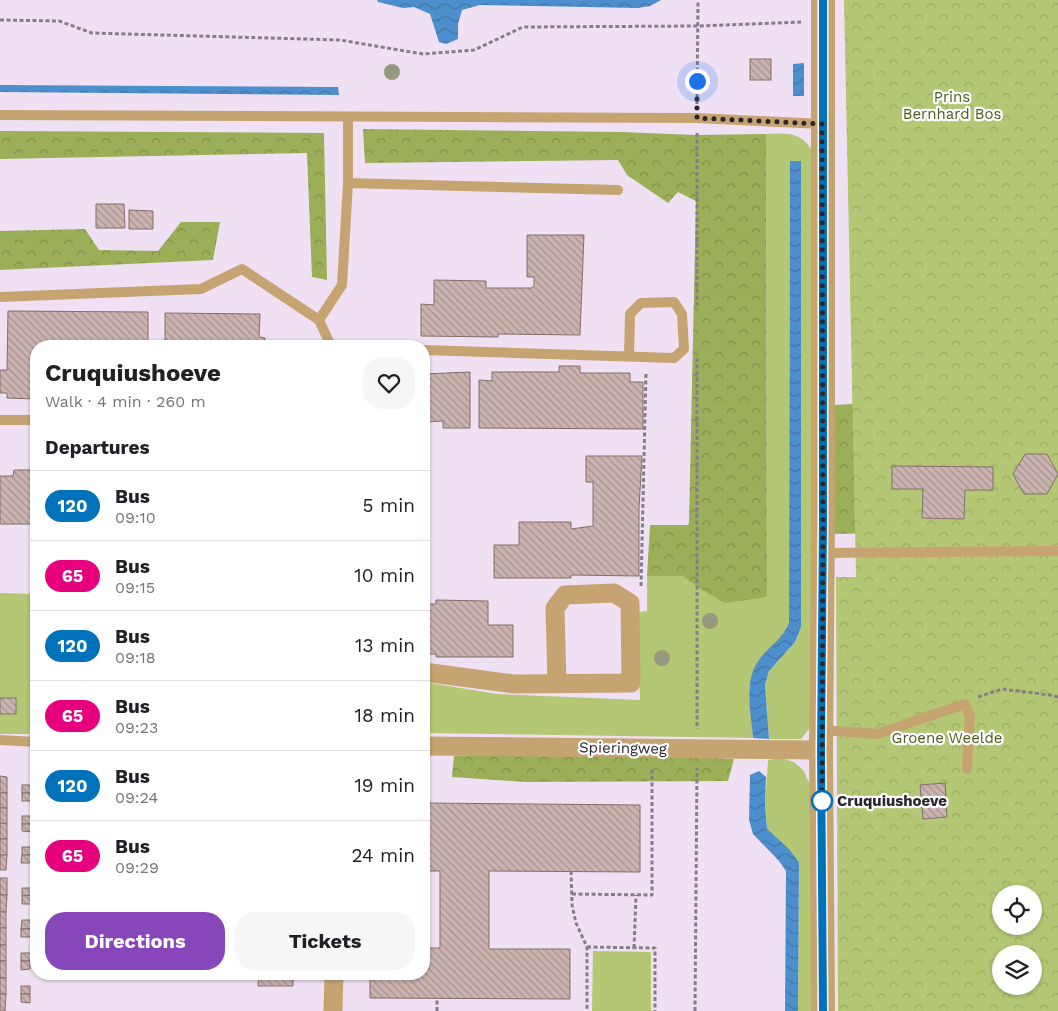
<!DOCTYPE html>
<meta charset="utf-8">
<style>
body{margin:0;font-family:"Work Sans",sans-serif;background:#f6f6f6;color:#202124;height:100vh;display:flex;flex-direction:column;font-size:19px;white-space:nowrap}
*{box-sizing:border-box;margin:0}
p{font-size:16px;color:#757577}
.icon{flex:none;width:28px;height:28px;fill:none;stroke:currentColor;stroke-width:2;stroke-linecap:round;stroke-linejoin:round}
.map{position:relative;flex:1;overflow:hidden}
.panel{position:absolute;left:30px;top:340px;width:400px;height:640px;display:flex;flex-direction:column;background:#fff;border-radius:20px;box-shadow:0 1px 4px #0004}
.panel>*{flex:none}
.badge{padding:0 10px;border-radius:16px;font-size:18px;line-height:32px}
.controls{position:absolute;left:992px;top:885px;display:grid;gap:10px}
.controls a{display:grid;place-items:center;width:50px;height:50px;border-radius:50%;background:#fff;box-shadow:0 1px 4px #0004;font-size:25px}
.you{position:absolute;width:25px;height:25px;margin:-12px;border:4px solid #fff;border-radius:50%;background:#1a73e8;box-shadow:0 0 0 8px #1a73e833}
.map>.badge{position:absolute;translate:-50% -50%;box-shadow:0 0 0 2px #fff}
h2{padding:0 15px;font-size:19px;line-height:45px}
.round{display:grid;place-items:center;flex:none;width:52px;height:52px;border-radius:20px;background:#f6f6f6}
.overview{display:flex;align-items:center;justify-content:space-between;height:85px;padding:0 15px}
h1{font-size:24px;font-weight:700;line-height:38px}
.primary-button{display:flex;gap:10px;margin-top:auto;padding:10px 15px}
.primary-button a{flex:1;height:58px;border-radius:20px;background:#8846bb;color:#fff;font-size:20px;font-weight:700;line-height:58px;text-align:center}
.primary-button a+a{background:#f6f6f6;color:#202124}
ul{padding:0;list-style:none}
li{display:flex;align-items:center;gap:15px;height:70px;padding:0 15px;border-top:1px solid #e0e0e0}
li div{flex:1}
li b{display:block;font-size:19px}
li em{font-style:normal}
li .badge{min-width:55px;font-weight:700;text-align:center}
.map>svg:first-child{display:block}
.grass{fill:#b4c775}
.forest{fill:url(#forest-crowns)}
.park{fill:url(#park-crowns);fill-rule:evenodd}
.water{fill:url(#water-waves)}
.building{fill:url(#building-back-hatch);stroke:#846e6a}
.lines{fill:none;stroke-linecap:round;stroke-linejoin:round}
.path{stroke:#867d89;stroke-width:3;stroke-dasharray:4 2.5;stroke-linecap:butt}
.service{stroke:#c6a471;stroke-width:10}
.minor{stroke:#c6a471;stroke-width:19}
.tertiary{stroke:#c6a471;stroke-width:24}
.tree{fill:#97987d}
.line-casing{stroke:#fff;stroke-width:11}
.line{stroke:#0072bc;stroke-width:8}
.walk{stroke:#2a252c;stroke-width:5;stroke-dasharray:0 9}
.stop-dot{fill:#fff;stroke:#0072bc;stroke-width:2.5}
.labels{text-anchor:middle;stroke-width:4.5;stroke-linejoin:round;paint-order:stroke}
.park-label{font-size:15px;fill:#4f5c1d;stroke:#fff}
.street-label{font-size:15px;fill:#2a252c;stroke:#fff}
.stop-label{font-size:15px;font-weight:bold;fill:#2a252c;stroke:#fff;text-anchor:start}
</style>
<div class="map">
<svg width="1058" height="1011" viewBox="0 0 1058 1011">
<defs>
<pattern id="forest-crowns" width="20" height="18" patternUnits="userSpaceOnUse" patternTransform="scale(1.25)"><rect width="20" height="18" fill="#9baf58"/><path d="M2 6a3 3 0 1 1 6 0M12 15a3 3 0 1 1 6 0" fill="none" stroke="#7f8e49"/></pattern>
<pattern id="park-crowns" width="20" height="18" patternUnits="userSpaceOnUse" patternTransform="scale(1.25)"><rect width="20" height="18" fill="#b4c775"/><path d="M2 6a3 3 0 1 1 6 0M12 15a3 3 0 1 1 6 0" fill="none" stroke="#9bab65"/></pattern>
<pattern id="water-waves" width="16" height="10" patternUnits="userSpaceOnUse" patternTransform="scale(1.25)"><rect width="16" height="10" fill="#4d8fcc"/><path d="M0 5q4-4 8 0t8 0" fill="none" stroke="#4075a6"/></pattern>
<pattern id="building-back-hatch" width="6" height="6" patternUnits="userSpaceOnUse" patternTransform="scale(1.25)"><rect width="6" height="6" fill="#cbb3b0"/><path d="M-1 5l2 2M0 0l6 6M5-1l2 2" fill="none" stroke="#a5918f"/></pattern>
</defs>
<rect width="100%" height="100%" fill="#efe1f3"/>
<g class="grass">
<path d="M766 134C790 133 802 132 815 155L813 724 801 739H769L765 685 769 671 795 642 801 627V161H790L789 623 784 634 749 688 753 738 424 733V682L497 694 640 700 639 612 647 611V576L683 575 699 588 767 597Z"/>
<polygon points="0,593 36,594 36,734 0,734"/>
<polygon points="781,758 794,762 804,771 810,785 813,842 811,1011 798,1011 799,862 767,829 765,805 768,760"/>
<polygon points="593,951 651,952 651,1011 592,1011"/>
</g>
<g class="forest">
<polygon points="363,129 622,132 695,135 766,134 767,597 725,603 699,588 683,576 647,576 650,525 688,525 689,522 696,201 678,192 668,203 627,175 618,160 365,163"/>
<polygon points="0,131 324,133 327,280 312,277 307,153 0,159"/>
<polygon points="181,222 220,222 213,260 0,270 0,231 85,229 99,250 158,251"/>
<polygon points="955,399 878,533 833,534 833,405"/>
<polygon points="454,756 676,756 734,759 728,781 526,782 452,777"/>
</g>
<path class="park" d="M844 0H1058V1011H838L836 577H856ZM1001 894H1034V926H1001ZM1001 954H1034V986H1001Z"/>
<g class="water">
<polygon points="377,0 661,0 650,6 638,8 480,5 462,10 458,24 458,39 446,44 439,42 430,14 414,7 403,8 378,2"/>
<polygon points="804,63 804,96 793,96 793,64"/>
<polygon points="0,85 338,87 339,95 0,92"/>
<path d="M790 161H801V627L795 642 769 671 765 685 769 739 753 738C751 710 742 679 762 656 773 643 782 639 789 623Z"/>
<polygon points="759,771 766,777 765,805 767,829 788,848 799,862 798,1011 785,1011 786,871 779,861 753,834 749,820 750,775"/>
</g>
<g class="building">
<rect x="750" y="59" width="21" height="21"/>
<polygon points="96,204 124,204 125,228 96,228"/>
<polygon points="129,210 153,211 153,229 129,229"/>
<polygon points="527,235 584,235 580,335 498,334 498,337 421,336 421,304 434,305 434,280 486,281 486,288 532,288 534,285 534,277 527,277"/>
<polygon points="8,311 148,312 148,346 36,346 36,399 7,398 7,393 0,393 0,370 7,370"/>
<polygon points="165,313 260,314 259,337 265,338 265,346 165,346"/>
<polygon points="559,366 580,366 580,373 630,373 630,382 643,382 643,429 479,428 479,380 492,381 492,372 559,372"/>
<polygon points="470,372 470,428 443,428 443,421 424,422 424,374"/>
<polygon points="1025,454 1047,454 1058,474 1047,494 1024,494 1013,474"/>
<polygon points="586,456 642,456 639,508 639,576 571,575 571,578 494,578 494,545 519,545 519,522 571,522 571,529 593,526 593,482 586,482"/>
<polygon points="892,466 993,467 993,490 965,490 964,519 922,518 923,489 892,489"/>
<polygon points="14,470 36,470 36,524 0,524 0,476 13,476"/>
<polygon points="436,600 488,601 488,625 513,625 513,657 436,657 436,654 424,654 424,604 436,604"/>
<rect x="0" y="698" width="16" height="16"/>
<polygon points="0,776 7,777 7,793 0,793"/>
<polygon points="945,783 947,817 923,819 920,785"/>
<rect x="22" y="785" width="10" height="8"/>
<rect x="0" y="793" width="7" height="15"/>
<rect x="22" y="793" width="10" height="8"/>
<polygon points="424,803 640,805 640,872 489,871 489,949 570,949 570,999 370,998 370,974 424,974 424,948 440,948 440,871 424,871"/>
<polygon points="0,808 7,808 7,824 0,823"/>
<rect x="22" y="816" width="10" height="8"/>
<polygon points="0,823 7,824 7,839 0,839"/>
<polygon points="22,824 32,824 32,832 22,831"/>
<rect x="0" y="839" width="7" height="16"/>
<rect x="22" y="847" width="10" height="8"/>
<polygon points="0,855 7,855 6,870 0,870"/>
<polygon points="22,855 32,855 32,863 21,863"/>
<rect x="0" y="878" width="7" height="17"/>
<polygon points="22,888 31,888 31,895 22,896"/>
<polygon points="0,895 7,895 6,912 0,912"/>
<polygon points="31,895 31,904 22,904 22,896"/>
<rect x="0" y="912" width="6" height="16"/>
<polygon points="22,920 31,920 31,929 21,929"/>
<rect x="0" y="928" width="6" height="17"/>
<rect x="21" y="929" width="10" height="8"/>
<rect x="0" y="945" width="6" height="16"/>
<polygon points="21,953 31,953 30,961 21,961"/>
<rect x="0" y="961" width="6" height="17"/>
<polygon points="21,961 30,961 30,969 21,970"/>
<rect x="233" y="974" width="10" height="3"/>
<polygon points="259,974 293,974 293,986 258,986"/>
<rect x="0" y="978" width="6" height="16"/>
<rect x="21" y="986" width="9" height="8"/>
<polygon points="0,994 6,994 5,1011 0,1011"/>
<polygon points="21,994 30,994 30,1003 21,1002"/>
</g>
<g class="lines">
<g class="path">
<polyline points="0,20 59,21 92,33 340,40 423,54 474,50 523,27 698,26 801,22"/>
<polyline points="697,104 698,0"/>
<polyline points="697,133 697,307"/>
<polyline points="697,358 697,729"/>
<polyline points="641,586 646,372"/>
<polyline points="978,697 1002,689 1050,695 1058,697"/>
<polyline points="571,871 572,905 576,923 587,947 587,1011"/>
<polyline points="572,894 652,895 652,768"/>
<polyline points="587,947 655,948 655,1011"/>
<polyline points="634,948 636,895"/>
<polyline points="437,1011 437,998"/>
<polyline points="695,1011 697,768"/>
</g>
<g class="service">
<polyline points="0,115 697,118 822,124"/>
<polyline points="348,183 348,117"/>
<polyline points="0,297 201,289 242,269 319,320"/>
<polyline points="331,346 319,320 342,285 348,183 618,190"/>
<polyline points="424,350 674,358 684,349 682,314 674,302 641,303 630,314 629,357"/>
<polyline points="0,420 36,420"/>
<polyline points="822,553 1058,551"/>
<polyline points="822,730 877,734 965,704 970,716 967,769"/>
<polyline points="0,740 36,742"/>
</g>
<g class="minor">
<polyline points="424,672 514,684 631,683 630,603 614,593 565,595 555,608 557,683"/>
<polyline points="424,746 821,750"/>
<polyline points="333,1011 334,974"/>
</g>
<polyline class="tertiary" points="823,1011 821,750 823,523 823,0"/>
</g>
<g class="tree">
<circle cx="392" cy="72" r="8"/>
<circle cx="710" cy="621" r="8"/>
<circle cx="662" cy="658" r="8"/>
</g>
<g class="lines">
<g class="line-casing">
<polyline id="line" points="823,1011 821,750 823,523 823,0"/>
</g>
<use href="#line" class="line"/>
<polyline class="walk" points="697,81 697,118 822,124 823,523 822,806 822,801"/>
</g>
<circle class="stop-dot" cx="822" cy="801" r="10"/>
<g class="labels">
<g class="park-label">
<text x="952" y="102">Prins<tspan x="952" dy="17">Bernhard Bos</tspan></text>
<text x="947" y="743">Groene Weelde</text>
</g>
<g class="street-label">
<text transform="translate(623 748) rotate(1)" y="5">Spieringweg</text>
</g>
<g class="stop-label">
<text x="837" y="806">Cruquiushoeve</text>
</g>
</g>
</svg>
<div class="controls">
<a><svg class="icon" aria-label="locate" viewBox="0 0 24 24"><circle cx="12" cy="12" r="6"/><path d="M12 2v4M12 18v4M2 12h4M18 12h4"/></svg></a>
<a><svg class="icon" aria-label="layers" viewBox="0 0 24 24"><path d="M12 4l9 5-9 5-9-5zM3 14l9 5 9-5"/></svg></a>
</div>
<div class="you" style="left:697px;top:81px"></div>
<section class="panel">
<div class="overview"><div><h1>Cruquiushoeve</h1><p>Walk · 4 min · 260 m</p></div><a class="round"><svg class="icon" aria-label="heart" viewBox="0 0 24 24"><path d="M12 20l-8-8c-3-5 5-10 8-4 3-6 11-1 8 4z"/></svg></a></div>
<h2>Departures</h2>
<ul>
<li><span class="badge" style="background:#0072bc;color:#fff">120</span><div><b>Bus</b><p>09:10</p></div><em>5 min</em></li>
<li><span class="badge" style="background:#e6007e;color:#fff">65</span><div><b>Bus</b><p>09:15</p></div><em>10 min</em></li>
<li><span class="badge" style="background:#0072bc;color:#fff">120</span><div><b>Bus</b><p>09:18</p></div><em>13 min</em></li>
<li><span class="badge" style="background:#e6007e;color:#fff">65</span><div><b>Bus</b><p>09:23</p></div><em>18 min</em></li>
<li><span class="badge" style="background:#0072bc;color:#fff">120</span><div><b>Bus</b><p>09:24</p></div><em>19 min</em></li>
<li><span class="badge" style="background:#e6007e;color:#fff">65</span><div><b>Bus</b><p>09:29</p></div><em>24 min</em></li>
</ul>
<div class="primary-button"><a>Directions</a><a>Tickets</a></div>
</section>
</div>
